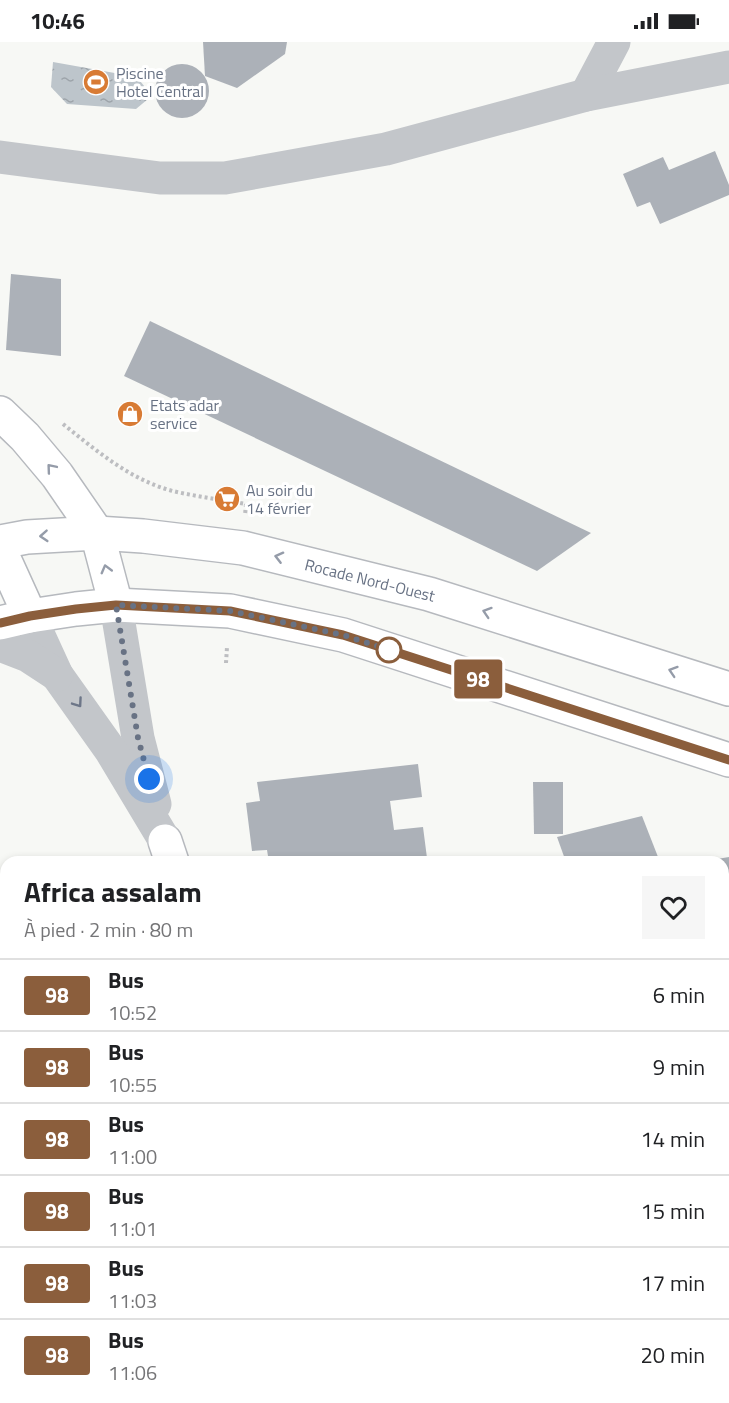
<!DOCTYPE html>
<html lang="fr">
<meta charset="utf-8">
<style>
body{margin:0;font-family:"Titillium Web",sans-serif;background:#f6f6f6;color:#202124;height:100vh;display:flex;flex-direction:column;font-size:22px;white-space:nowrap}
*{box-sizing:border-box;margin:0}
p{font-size:20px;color:#757577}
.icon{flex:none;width:33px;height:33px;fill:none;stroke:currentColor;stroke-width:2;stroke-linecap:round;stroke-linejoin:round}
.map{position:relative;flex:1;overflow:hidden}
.details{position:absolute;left:0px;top:814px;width:729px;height:548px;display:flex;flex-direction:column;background:#fff;border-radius:18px 18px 0 0;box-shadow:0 3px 9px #0003}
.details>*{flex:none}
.badge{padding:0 12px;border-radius:4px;font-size:21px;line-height:39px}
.you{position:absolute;width:30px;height:30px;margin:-15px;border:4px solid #fff;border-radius:50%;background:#1a73e8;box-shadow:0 0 0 9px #1a73e833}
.map>.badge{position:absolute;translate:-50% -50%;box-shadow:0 0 0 3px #fff}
.round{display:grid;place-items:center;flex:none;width:63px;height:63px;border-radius:0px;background:#f6f6f6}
.headline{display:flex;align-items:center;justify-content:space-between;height:102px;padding:0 24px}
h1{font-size:28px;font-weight:700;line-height:45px}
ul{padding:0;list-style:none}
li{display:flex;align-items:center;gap:18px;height:72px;padding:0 24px;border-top:2px solid #e0e0e0}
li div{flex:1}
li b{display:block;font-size:22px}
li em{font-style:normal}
li .badge{min-width:66px;font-weight:700;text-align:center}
.status{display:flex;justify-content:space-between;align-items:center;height:42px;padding:0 30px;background:#fff;direction:ltr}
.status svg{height:16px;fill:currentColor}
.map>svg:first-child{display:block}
.water{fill:url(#water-ripples)}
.building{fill:#acb1b8}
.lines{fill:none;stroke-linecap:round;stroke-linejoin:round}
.secondary-casing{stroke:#b6b9be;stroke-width:36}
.primary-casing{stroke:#b6b9be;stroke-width:36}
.path{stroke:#bdbec1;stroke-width:4;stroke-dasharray:3 3;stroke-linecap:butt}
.street{stroke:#c3c6ca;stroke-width:33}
.secondary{stroke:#fff;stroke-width:33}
.primary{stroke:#fff;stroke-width:33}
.oneway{stroke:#959ca9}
.oneway2{stroke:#6d7688}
.line-casing{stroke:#fff;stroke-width:14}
.line{stroke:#8b5e3c;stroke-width:9}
.walk{stroke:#687284;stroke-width:6;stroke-dasharray:0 10.8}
.stop-dot{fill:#fff;stroke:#8b5e3c;stroke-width:3}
.labels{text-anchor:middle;stroke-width:6;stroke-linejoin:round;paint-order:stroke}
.poi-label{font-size:16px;fill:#687284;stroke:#fff;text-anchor:start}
.street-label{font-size:16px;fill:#687284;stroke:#fff}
</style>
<div class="status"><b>10:46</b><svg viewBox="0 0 49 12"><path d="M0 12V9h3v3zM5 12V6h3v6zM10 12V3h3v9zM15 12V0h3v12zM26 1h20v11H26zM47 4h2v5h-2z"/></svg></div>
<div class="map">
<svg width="729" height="1361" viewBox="0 0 729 1361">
<defs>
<pattern id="water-ripples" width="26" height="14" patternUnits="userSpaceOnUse" patternTransform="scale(1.5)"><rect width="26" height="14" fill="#bdc5cb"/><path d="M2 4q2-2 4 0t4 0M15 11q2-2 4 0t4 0" fill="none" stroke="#9da4aa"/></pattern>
</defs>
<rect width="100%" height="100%" fill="#f7f8f5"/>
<polygon class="water" points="53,20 137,35 148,49 148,57 136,67 67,62 51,45"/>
<g class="building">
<polygon points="203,0 287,0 285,12 237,46 205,34"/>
<circle cx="182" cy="49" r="27"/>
<polygon points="715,109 729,143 729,153 660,182 650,160 637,165 623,132 663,115 669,128"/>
<polygon points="11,232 61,237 61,314 6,308"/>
<polygon points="150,279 591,491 537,529 124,334"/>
<polygon points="418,722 422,755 390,759 394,788 423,785 427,816 383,820 269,820 267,808 252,809 246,761 260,759 257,740"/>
<polygon points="533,740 563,740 563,792 534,792"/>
<polygon points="642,774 660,820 566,820 557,795"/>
<polygon points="729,815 729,863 723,864 723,820 705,819"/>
<polygon points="141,1356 211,1356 213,1361 142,1361"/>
<polygon points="468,1356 601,1356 602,1361 469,1361"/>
</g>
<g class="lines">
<g class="secondary-casing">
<g id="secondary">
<polyline points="0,371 25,395 57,433 97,491 116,563"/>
<polyline points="0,508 30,574"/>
<polyline points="165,799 172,820"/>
<polyline points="364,1356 366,1361"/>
</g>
</g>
<g class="primary-casing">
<g id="primary">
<polyline points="0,500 27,495 97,491 143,494 243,506 429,552 729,647"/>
<polyline points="0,581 30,574 76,567 116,563 230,569 343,593 729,718"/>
</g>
</g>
<g class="path">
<path d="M63 382C98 410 133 440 177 450 200 455 223 458 246 462L245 473"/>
<polyline points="226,621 227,605"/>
<polyline points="0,1327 6,1341"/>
<polyline points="12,1356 14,1361"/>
</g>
<g class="street">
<polyline points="586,53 614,0"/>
<polyline points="0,115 160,136 225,136 386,107 586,53 729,25"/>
<polyline points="116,563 138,696 155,762"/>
<polyline points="30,574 57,633 111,709 165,799"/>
<polyline points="0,603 28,614 57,633"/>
</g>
<use href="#secondary" class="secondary"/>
<use href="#primary" class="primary"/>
</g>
<defs><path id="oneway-chevron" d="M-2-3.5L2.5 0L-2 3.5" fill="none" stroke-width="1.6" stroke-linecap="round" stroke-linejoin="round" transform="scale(1.5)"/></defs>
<g class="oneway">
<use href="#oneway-chevron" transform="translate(51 426) rotate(-130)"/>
<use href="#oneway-chevron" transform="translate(44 494) rotate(176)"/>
<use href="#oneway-chevron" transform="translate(279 515) rotate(-166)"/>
<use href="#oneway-chevron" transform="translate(106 527) rotate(-105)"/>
<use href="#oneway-chevron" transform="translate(487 570) rotate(-162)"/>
<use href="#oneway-chevron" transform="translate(673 629) rotate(-162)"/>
</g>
<use class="oneway2" href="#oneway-chevron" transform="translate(78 661) rotate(55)"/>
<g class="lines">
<g class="line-casing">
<polyline id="line" points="0,581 30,574 76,567 116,563 230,569 343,593 729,718"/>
</g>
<use href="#line" class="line"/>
<polyline class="walk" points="149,737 138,696 116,563 230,569 343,593 389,608"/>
</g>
<defs>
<g id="stadium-disc" transform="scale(1.35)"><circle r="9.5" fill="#d87b34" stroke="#fff"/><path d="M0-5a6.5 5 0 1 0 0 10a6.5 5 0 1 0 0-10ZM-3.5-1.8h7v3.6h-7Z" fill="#fff"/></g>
<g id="shop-disc" transform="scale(1.35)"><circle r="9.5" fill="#d87b34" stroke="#fff"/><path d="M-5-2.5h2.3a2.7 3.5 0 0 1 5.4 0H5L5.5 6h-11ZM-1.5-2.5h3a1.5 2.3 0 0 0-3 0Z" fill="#fff"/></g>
<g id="supermarket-disc" transform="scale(1.35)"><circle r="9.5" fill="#d87b34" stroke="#fff"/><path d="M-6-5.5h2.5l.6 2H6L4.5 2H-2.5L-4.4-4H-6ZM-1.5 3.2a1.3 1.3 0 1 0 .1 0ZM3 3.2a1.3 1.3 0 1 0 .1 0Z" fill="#fff"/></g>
</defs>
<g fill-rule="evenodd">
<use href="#stadium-disc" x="96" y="40"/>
<use href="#shop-disc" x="130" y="372"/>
<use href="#supermarket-disc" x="227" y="457"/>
</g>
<circle class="stop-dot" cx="389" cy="608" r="12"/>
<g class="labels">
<g class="poi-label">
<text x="116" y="37">Piscine<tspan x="116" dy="18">Hotel Central</tspan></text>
<text x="150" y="369">Etats adar<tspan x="150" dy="18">service</tspan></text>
<text x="246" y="454">Au soir du<tspan x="246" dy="18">14 février</tspan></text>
</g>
<g class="street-label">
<text transform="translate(370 538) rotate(14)" y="6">Rocade Nord-Ouest</text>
</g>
</g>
</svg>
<div class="you" style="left:149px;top:737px"></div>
<b class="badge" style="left:478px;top:637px;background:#8b5e3c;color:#fff">98</b>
<section class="details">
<div class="headline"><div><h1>Africa assalam</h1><p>À pied · 2 min · 80 m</p></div><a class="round"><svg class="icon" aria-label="heart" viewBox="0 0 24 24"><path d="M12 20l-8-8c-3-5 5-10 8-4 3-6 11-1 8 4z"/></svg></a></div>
<ul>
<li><span class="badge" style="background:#8b5e3c;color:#fff">98</span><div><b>Bus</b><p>10:52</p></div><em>6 min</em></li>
<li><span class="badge" style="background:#8b5e3c;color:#fff">98</span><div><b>Bus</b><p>10:55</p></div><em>9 min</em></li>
<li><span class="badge" style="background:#8b5e3c;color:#fff">98</span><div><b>Bus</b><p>11:00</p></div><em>14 min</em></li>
<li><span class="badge" style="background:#8b5e3c;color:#fff">98</span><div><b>Bus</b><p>11:01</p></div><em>15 min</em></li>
<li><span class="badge" style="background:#8b5e3c;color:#fff">98</span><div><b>Bus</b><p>11:03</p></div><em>17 min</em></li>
<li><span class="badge" style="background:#8b5e3c;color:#fff">98</span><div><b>Bus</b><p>11:06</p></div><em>20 min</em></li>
</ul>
</section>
</div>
